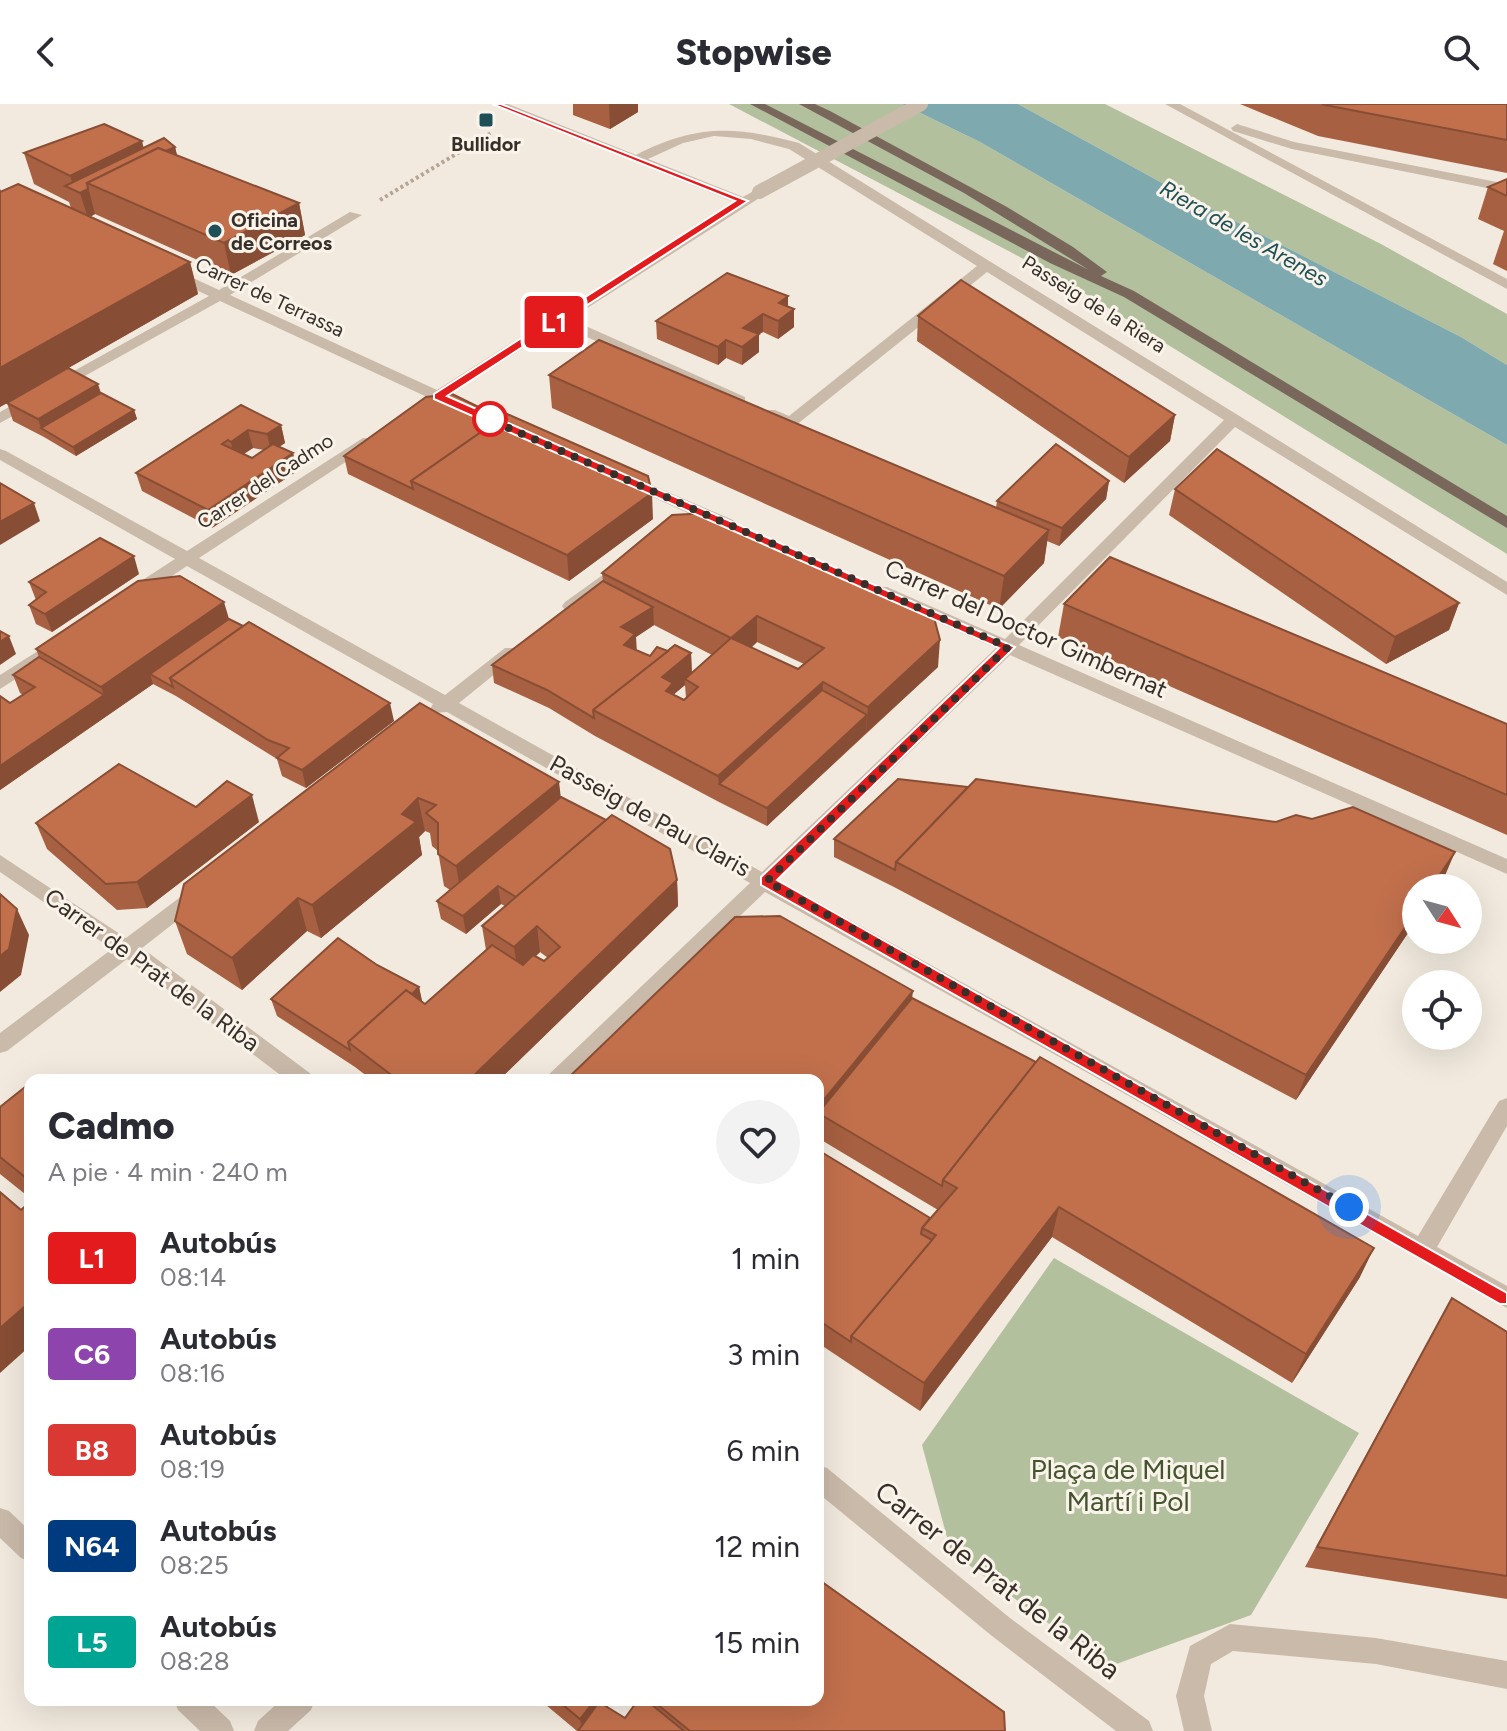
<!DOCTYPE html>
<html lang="es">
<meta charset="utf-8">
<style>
body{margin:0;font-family:Figtree,sans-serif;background:#f2f2f3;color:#2b2b33;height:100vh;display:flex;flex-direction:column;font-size:30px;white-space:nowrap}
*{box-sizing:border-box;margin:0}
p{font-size:26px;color:#7c7c81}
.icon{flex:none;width:44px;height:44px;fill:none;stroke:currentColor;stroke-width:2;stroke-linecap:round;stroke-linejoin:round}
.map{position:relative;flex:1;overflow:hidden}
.sheet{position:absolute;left:24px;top:970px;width:800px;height:632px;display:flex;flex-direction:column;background:#fff;border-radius:16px;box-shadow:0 8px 32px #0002}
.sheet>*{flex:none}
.badge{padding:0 16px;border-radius:6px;font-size:28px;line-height:52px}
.needle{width:52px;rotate:126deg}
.fabs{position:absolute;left:1402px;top:770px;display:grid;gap:16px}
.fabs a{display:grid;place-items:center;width:80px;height:80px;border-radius:50%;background:#fff;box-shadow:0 8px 32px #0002;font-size:40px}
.you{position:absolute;width:40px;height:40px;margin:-20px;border:6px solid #fff;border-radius:50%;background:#1a73e8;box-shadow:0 0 0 12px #1a73e833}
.map>.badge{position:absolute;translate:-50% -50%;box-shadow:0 0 0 4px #fff}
.round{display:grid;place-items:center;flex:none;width:84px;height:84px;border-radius:42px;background:#f2f2f3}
.head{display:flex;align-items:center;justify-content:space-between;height:136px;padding:0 24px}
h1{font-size:38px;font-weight:800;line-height:60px}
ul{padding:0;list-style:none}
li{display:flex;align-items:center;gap:24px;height:96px;padding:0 24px}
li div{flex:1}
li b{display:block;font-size:30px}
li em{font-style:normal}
li .badge{min-width:88px;font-weight:700;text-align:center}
header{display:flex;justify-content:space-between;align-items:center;height:104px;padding:0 24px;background:#fff;font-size:36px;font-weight:800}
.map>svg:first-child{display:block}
.green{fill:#b3c09e}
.water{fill:#7ea9ae}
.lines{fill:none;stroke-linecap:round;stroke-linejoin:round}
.path{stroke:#b5a594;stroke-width:4;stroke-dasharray:3 3;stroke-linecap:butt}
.minor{fill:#cabaaa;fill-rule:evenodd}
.major{fill:#79675b;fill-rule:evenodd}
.minor-bridge{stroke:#cabaaa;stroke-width:14}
.wall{fill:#a76041;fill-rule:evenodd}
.shaded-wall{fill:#884e35}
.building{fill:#c2704c;stroke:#884e35;stroke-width:2;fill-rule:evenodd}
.line{fill:#e31b1d;stroke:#fff;stroke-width:2}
.walk{stroke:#372f29;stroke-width:8;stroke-dasharray:0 14.4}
.poi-dot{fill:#205057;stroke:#f9f3ea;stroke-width:3}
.stop-dot{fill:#fff;stroke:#e31b1d;stroke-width:4}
.labels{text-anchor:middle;stroke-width:6;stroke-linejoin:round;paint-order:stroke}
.far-poi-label{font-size:20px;font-weight:bold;fill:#372f29;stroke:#f9f3ea}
.far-street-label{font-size:20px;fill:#372f29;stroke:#f9f3ea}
.far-water-label{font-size:22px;font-style:italic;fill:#205057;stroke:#f9f3ea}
.street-label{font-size:24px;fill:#372f29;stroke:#f9f3ea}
.near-park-label{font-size:28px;fill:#44552e;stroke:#f9f3ea}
.near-street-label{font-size:28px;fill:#372f29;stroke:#f9f3ea}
</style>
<header><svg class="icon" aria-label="back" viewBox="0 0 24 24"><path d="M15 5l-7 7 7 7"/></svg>Stopwise<svg class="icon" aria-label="search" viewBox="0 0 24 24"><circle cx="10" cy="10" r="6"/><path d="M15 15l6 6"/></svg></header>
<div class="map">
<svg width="1507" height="1627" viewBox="0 0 1507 1627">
<rect width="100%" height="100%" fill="#f2eade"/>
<g class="green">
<polygon points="729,0 902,0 980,38 1507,341 1507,450 1058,173"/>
<polygon points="1018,0 1105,0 1381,140 1507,210 1507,261 1461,233 1184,91"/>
<polygon points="1054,1154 1359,1329 1251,1511 1108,1563 951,1448 922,1341"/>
</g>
<polygon class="water" points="902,0 1018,0 1184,91 1461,233 1507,261 1507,341 980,38"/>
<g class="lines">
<polyline class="path" points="380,96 491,29"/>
<g class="minor">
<path d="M491 0H508L636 51C696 20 735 22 799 39L1507 478V491L1235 323 1019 541 1507 755V770L1010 551 778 776 1418 1132 1499 997 1507 994V1022L1437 1143 1507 1182V1204L765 788 568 976H543L750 779 447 608 433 609 430 605 433 600 187 462 139 494H127L125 490 127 486 175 455 0 356V345L6 347 187 447 363 334H373V340L199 454 445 591 505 544H517L520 548 517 552 459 599 762 768 996 544 875 491 873 487 875 483H887L1005 535 1224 316 987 168 795 322H785L765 312V306H775L789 312 977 162 789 45 751 35 714 32 683 39 648 55 743 93 759 84 766 88 764 91 570 215 745 293V299H735L560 221 449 291 468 302 460 307 439 298 427 299 424 296 427 293 220 197 0 319V308L209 192 168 173V167H178L219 186 350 108 362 111 230 191 437 286 734 98Z"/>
<polygon points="1165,0 1180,0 1507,175 1507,185"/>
<polygon points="1237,20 1294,38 1507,80 1507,88 1292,45 1233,27 1231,24"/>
<polygon points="628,371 733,416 735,420 727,425 721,424 622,379 620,376"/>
<polygon points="625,455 633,460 631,464 577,506 565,506 562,502 565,498"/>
<polygon points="60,533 69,539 66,543 0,585 0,571"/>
<polygon points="0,751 126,834 191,785 205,785 208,790 205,795 142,844 311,970 314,976 287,976 127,855 7,947 0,949 0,929 112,845 0,768"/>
<polygon points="818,1361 827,1364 1010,1514 1149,1617 1153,1627 1116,1627 992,1532 818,1389"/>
<polygon points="0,1404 9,1407 30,1427 30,1458 21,1454 0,1434"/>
<polygon points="1230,1520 1376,1534 1507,1557 1507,1585 1376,1560 1233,1547 1211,1560 1204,1592 1212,1627 1184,1627 1176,1592 1190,1542"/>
<polygon points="174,1596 208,1596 230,1617 234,1627 200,1627 178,1606"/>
<polygon points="281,1596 315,1596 311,1606 288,1627 254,1627 258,1617"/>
</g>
<polygon class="major" points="750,0 765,0 1089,166 964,89 799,0 815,0 830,7 1007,103 1073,143 1107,168 1101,172 1134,187 1507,412 1507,424 1124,193 1050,159"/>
<polyline class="minor-bridge" points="759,88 921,0"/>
</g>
<g class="wall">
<polygon points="573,0 638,0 638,8 610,25 573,11"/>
<polygon points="1240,0 1507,0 1507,69 1318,32"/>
<polygon points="175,43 177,52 299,99 305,131 231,171 95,110 90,113 190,158 198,190 0,303 0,85 2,88 71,104 69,98 34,80 24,49"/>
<polygon points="1507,75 1507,167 1493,160 1504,127 1478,115 1488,83"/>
<polygon points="788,192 788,203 794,205 794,223 778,235 763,228 759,230 759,248 742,261 726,254 718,261 657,235 656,217"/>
<polygon points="918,212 1175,311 1170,337 1124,379 917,237"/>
<polygon points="549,271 996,404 997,397 1109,377 1106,395 1059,442 1047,437 1044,459 999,505 552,304"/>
<polygon points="101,289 134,306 137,315 76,352 44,333 13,317 7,299"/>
<path d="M241 301 281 321 285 339 279 343 293 349 297 367 212 424 142 387 136 369ZM253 344 264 346 252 354 243 350Z"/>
<polygon points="344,352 653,415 569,477 348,370"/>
<polygon points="1175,385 1459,499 1449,526 1386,560 1169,411"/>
<path d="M602 469 938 563 767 722 719 698 595 632 549 604 494 579 492 561 603 477ZM654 521 712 551 692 569 691 549 668 547 650 552 636 546V533ZM757 538 804 560 798 565 751 544ZM685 581 686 594 684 596 673 591Z"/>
<polygon points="139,470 52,528 36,520 29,501 36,496 29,478"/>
<polygon points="1064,500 1507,620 1507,731 1058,533"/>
<polygon points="229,515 394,617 306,684 282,672 277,655 176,592 153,580 0,686 0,592 10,599 23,591 20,589 13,571 39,553 36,545"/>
<path d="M420 599 561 693 677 776 678 802 499 976H372L355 963 277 912 271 895 377 861 419 883 422 898 425 900 486 846 482 822 505 802 501 800 466 830 441 815 437 797 450 786 444 782 438 747 432 742 430 729 425 727 419 733 422 751 321 834 307 827 242 886 187 850 175 817ZM540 848 548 854 544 857 536 852Z"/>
<polygon points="196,703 259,718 147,804 117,806 47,745 36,719"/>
<polygon points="834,735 1444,774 1416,784 1416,817 1296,996 894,783 834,753"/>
<polygon points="912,894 1360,1173 1292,1279 1052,1133 920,1307 818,1239 818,1046 930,1114 938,1106 818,1034 818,976"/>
<polygon points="30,979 30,1094 0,1070 0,1003"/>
<polygon points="1439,1217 1507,1228 1507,1495 1305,1463"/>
<polygon points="540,1596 613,1596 607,1603 625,1614 636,1599 632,1596 818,1596 1005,1627 577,1627"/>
</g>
<g class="shaded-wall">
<polygon points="609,0 638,0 638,8 610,25"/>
<polygon points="142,37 147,57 175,43 181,67 87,79 95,110 88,114 80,89 75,87 70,72"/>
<polygon points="299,99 305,131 231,171 224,139"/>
<polygon points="190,158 198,190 0,303 0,264"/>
<polygon points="788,192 788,210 794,205 794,223 778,235 779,199"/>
<polygon points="763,210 763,228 759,230 759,248 742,261 743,224"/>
<polygon points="726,236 726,254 718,261 718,243"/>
<polygon points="98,280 104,298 41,324 38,315"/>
<polygon points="134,306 137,315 76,352 73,343"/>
<polygon points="1175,311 1170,337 1124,379 1129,353"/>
<polygon points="281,321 285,339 271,348 267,330"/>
<polygon points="248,326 253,344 235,356 231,338"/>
<polygon points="293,349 297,367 212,424 208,406"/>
<polygon points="1109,377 1106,395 1059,442 1062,424"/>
<polygon points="652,389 653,415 569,477 567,451"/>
<polygon points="34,399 40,417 0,441 0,418"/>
<polygon points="1049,426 1044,459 999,505 1004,472"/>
<polygon points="134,452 139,470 52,528 45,510"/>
<polygon points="224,498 232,525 150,570 153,580 0,686 0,662 104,591 101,583"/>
<polygon points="1459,499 1449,526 1386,560 1395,533"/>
<polygon points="653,503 654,521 636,533 637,549 625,559 621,523"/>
<polygon points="757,512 757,538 731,561 731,534"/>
<polygon points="9,532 16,550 0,561 0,538"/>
<polygon points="940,536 938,563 866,629 868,603"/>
<polygon points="691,549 692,575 685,575 685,581 673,591 674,606 600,609"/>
<polygon points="823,578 822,605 719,680 718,672"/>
<polygon points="390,599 394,617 306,684 302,666"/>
<polygon points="867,611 866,629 767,722 767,704"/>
<polygon points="559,678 563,711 462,795 456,762"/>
<polygon points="252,691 259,718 147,804 137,778"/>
<polygon points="418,694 425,727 419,733 422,751 321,834 312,801"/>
<polygon points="1455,748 1444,774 1438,784 1431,784"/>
<polygon points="677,776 678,802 499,976 469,976"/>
<polygon points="498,782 501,800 466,830 463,812"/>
<polygon points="298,794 307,827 242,886 232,854"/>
<polygon points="17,805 29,831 21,871 0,888 0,852"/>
<polygon points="1416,807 1416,817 1296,996 1306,971"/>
<polygon points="537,822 540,848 518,869 514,843"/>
<polygon points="419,883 423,901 354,943"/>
<polygon points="913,887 909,919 818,1009 818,1014 818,1003"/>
<polygon points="1059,1103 1052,1133 920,1307 924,1279"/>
<polygon points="1374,1144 1360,1173 1292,1279 1306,1250"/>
<polygon points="30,1198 30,1242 0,1269 0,1224"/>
<polygon points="595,1596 613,1596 588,1627 582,1627 580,1615"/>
</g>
<g class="building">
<polygon points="1322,0 1507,0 1507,36 1325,1"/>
<polygon points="104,20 142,37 70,72 24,49"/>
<polygon points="164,34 175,43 166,47 158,44 87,79 88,85 80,89 65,82"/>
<polygon points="158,44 299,99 224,139 87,79"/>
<polygon points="1507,75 1507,92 1488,83"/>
<polygon points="18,80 190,158 0,264 0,88"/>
<polygon points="727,169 788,192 779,199 794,205 778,217 763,210 743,224 759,230 742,243 726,236 718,243 656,217"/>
<polygon points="961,176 1175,311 1129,353 918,212"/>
<polygon points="599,236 1049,426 1004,472 549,271"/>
<polygon points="68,264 98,280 38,315 7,299"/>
<polygon points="101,289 134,306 73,343 41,324"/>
<polygon points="452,290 501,314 411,377 413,385 344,352 426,293"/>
<polygon points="241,301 281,321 267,330 248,326 231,338 228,336 222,340 252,354 273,340 293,349 208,406 136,369"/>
<polygon points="507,310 648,372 652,389 567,451 411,377"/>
<polygon points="1056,340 1109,377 1062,424 997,397"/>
<polygon points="1217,345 1459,499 1395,533 1175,385"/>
<polygon points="0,379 34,399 0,418"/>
<path d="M708 409 933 510 940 536 868 603 823 578 718 672 593 606 675 541 691 549 662 573 673 579 666 587 684 596 698 583 685 575 731 534 602 469 672 411ZM757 512 824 544 798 565 731 534Z"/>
<polygon points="100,434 134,452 45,510 29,501 46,488 29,478"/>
<polygon points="1110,453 1507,620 1507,691 1064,500"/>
<polygon points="180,472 224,498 101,583 36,545 138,477"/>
<polygon points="603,477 653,503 621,523 635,530 624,541 650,552 657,543 668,547 593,606 594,614 547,586 492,561"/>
<polygon points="229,515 243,522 170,574 173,583 150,570"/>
<polygon points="249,518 390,599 302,666 277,654 289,644 268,636 170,574"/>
<polygon points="0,527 9,532 0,538"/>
<polygon points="39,553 104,591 0,662 0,592 10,599 35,583 13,571"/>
<polygon points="822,586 867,611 767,704 719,680"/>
<polygon points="420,599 559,678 456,762 438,750 438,719 426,709 436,701 418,694 402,710 416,718 312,801 298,794 232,854 175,817 184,780"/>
<polygon points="119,660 196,703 227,677 252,691 137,778 106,780 36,719"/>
<polygon points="898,675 968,683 896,758 895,766 834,735"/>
<polygon points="976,675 1276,718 1296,711 1312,715 1353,703 1455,748 1431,784 1416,784 1416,807 1306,971 896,758"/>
<polygon points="561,693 606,716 516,793 498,782 463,812 437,797"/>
<polygon points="612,711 670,745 677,776 469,976 398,976 348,938 406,886 425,900 492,841 523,861 533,851 544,857 560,843 537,822 514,843 482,822"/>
<polygon points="0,790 17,805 9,845 0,852"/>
<polygon points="780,812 913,887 818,1003 818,976 566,976 735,813"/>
<polygon points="338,834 377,861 419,883 412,890 406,886 348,938 350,946 271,895"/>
<polygon points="912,894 1036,958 943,1076 942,1082 818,1009"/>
<polygon points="1040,953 1374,1144 1306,1250 1059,1103 924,1279 851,1232 936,1131 922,1124 957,1084 943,1076"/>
<polygon points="30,979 30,1077 0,1053 0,1003"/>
<polygon points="818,1046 930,1114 922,1124 921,1130 932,1136 851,1232 851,1238 818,1216"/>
<polygon points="0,1088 21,1106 30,1098 30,1198 0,1224"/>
<polygon points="1452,1194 1507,1228 1507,1472 1317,1443"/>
<polygon points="818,1475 1004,1608 1005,1627 690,1627 652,1596 818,1596"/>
<polygon points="557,1596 595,1596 580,1615"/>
<polygon points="638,1596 646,1596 684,1627 578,1627 599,1598 625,1614"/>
</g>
<polygon class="line" points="492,0 501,0 748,97 447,292 1015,543 777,776 1507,1189 1507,1200 1500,1200 761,781 761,773 999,544 434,295 434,290 735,97"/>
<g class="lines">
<polyline class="walk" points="490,315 486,314 1008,543 767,777 1349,1103"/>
</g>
<g class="poi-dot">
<rect x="478" y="8" width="16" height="16" rx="4"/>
<circle cx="215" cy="127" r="8"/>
</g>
<circle class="stop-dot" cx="490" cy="315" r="16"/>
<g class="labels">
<g class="far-poi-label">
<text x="486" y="47">Bullidor</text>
<text x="231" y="123" text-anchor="start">Oficina<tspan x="231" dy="23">de Correos</tspan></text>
</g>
<g class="far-street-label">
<text transform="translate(270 193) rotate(25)" y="7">Carrer de Terrassa</text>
<text transform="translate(1094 200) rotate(32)" y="7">Passeig de la Riera</text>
<text transform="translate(265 377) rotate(-33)" y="7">Carrer del Cadmo</text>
</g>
<g class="far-water-label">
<text transform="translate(1244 129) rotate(30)" y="8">Riera de les Arenes</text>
</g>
<g class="street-label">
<text transform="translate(1026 525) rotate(24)" y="8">Carrer del Doctor Gimbernat</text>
<text transform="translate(650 712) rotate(29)" y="8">Passeig de Pau Claris</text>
<text transform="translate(152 866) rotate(36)" y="8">Carrer de Prat de la Riba</text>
</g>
<g class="near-park-label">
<text x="1128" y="1375">Plaça de Miquel<tspan x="1128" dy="32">Martí i Pol</tspan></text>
</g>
<g class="near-street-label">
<text transform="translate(998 1476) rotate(38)" y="10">Carrer de Prat de la Riba</text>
</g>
</g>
</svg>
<div class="fabs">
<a><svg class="needle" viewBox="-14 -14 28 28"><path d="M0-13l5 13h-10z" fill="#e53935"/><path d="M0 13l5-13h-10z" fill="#7c7c81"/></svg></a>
<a><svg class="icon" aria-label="locate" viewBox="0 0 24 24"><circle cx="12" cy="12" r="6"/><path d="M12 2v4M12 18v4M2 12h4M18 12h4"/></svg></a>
</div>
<div class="you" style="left:1349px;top:1103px"></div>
<b class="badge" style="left:554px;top:218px;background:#e31b1d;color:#fff">L1</b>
<section class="sheet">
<div class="head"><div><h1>Cadmo</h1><p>A pie · 4 min · 240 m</p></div><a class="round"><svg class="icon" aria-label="heart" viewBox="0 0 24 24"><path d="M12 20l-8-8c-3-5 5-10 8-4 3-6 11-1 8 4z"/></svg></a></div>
<ul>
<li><span class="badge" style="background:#e31b1d;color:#fff">L1</span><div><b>Autobús</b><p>08:14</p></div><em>1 min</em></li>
<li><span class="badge" style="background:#8e44ad;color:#fff">C6</span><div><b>Autobús</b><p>08:16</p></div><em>3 min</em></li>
<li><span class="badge" style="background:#da3832;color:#fff">B8</span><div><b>Autobús</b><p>08:19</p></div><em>6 min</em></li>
<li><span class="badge" style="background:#003b80;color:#fff">N64</span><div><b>Autobús</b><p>08:25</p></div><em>12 min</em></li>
<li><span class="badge" style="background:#00a493;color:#fff">L5</span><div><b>Autobús</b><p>08:28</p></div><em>15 min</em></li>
</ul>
</section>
</div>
